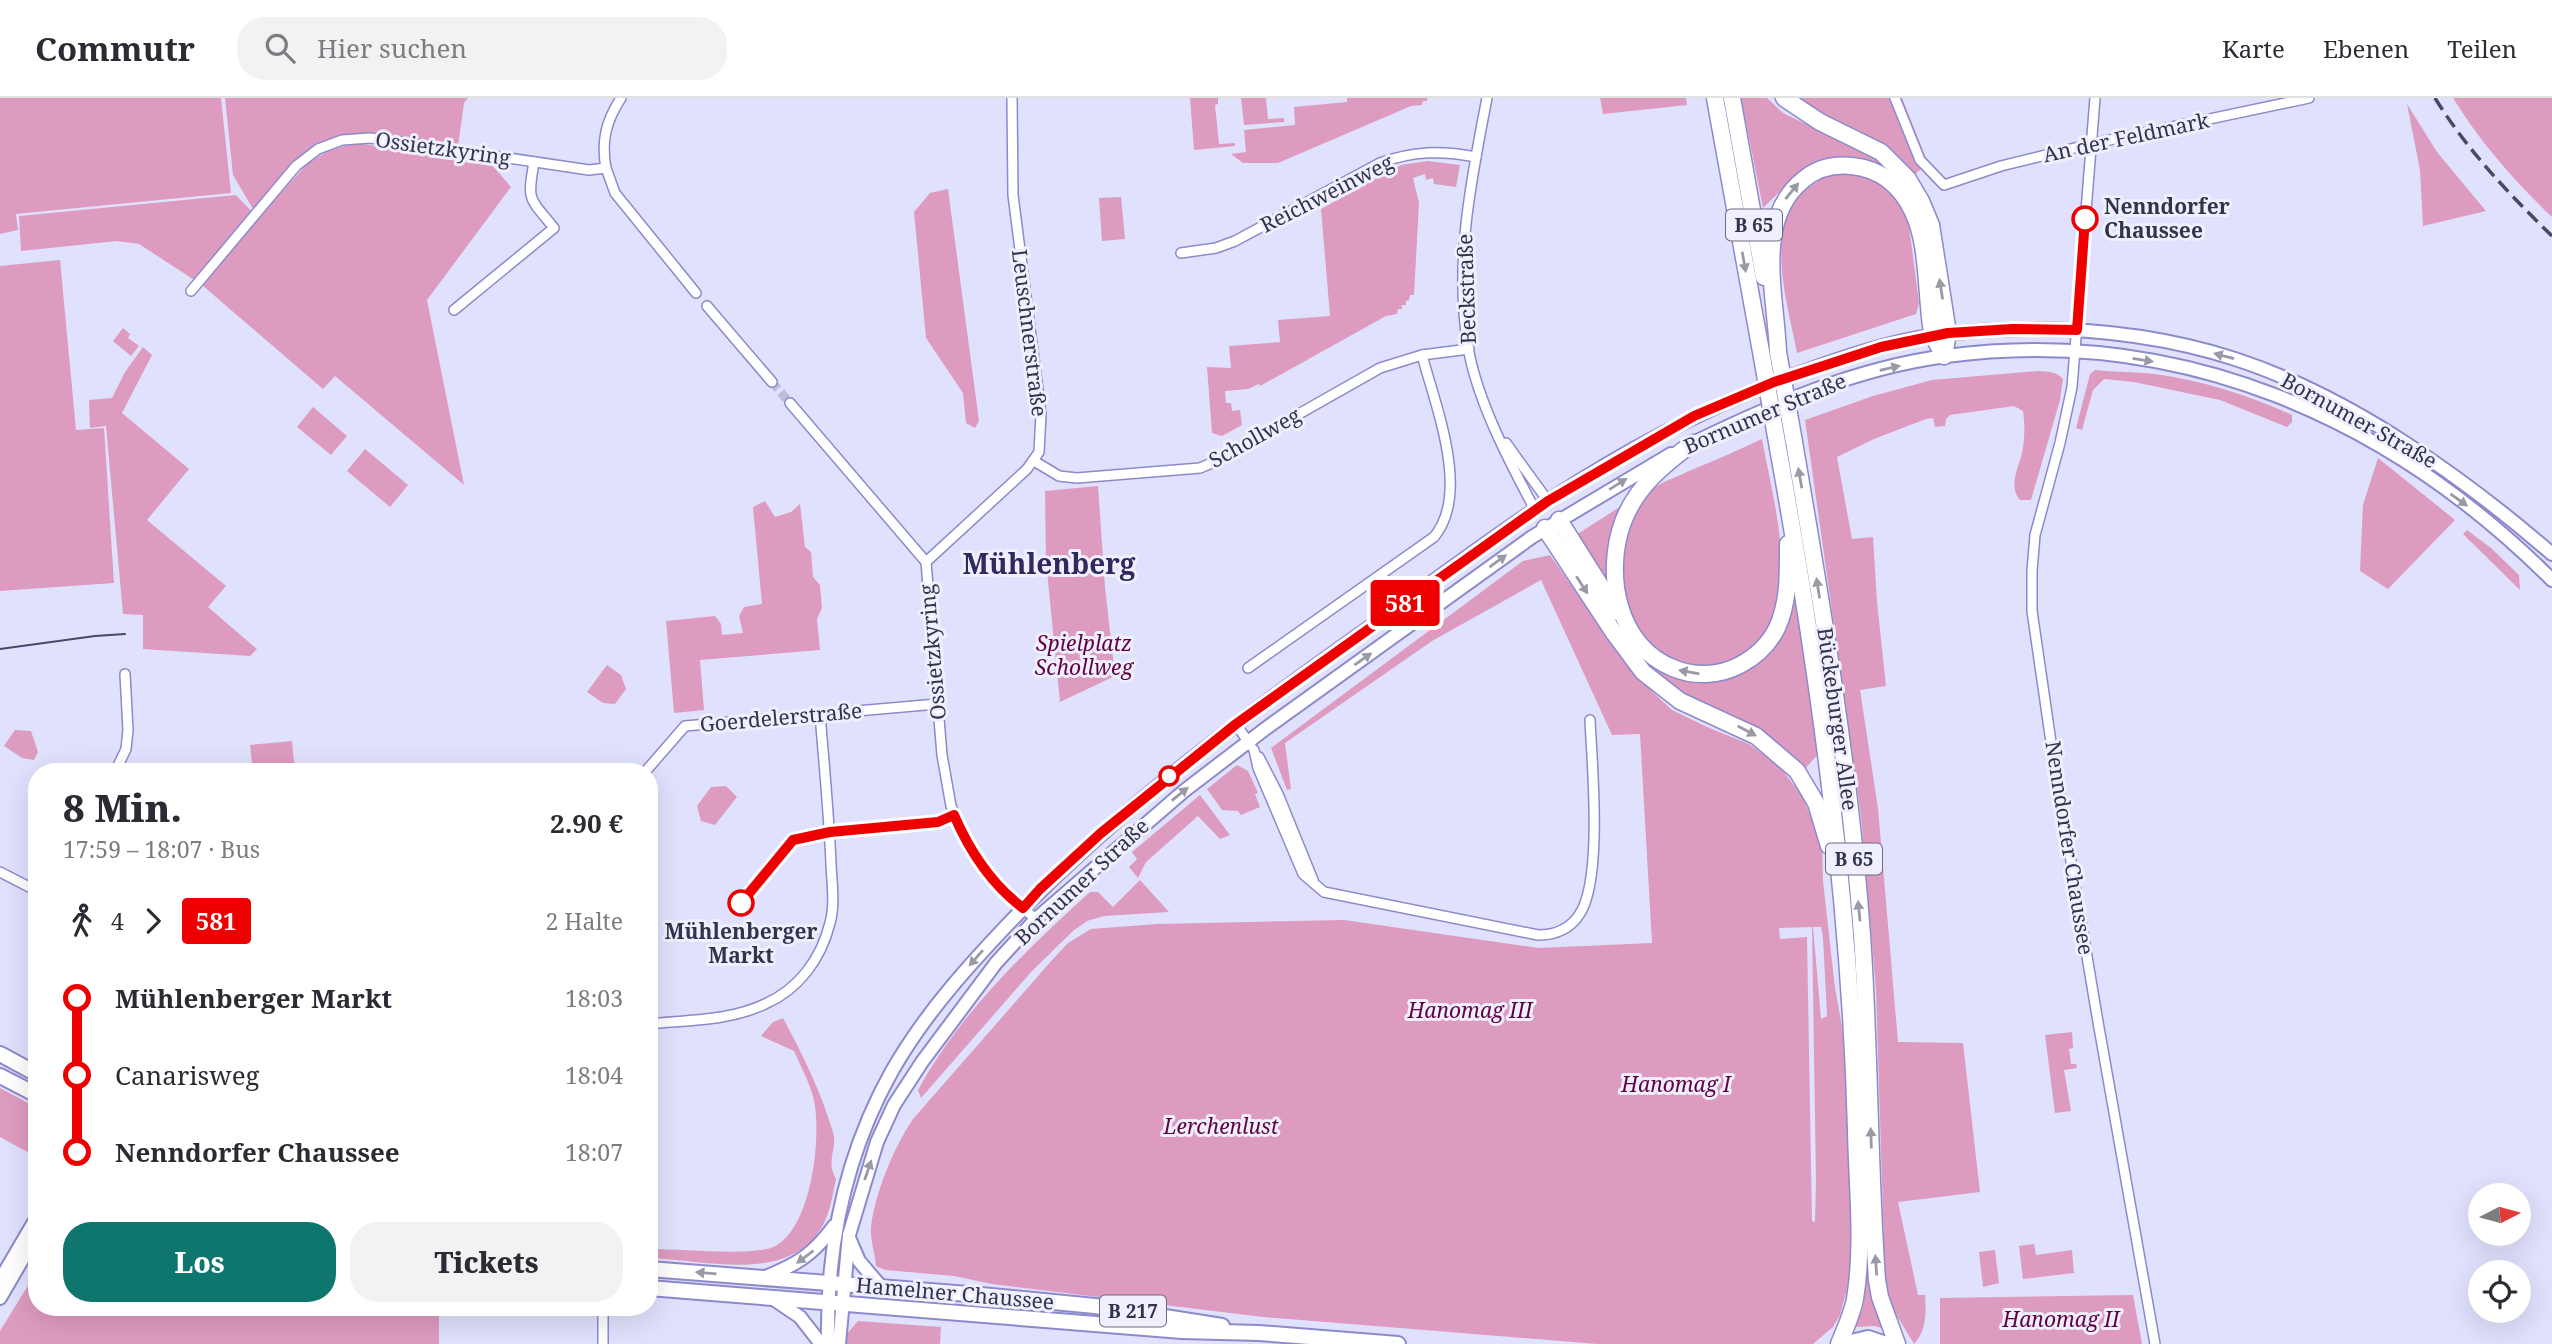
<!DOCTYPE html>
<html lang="de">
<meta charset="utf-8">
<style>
body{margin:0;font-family:"Noto Serif",serif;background:#f2f2f3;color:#2b2b33;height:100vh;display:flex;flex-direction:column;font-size:26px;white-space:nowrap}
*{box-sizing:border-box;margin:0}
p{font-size:23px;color:#7c7c81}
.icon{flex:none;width:38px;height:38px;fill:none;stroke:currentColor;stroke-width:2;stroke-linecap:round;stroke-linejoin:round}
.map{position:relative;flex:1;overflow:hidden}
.drawer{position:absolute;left:28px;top:665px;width:630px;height:553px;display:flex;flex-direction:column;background:#fff;border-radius:28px;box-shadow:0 7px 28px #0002}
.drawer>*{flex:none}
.badge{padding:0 14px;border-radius:5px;font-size:24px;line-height:46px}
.needle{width:46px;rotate:84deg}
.controls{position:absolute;left:2468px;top:1085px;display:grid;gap:14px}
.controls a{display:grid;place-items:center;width:63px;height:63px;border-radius:50%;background:#fff;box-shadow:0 7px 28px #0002;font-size:35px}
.map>.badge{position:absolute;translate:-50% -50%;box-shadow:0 0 0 4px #fff}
.legs{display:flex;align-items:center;gap:10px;height:77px;padding:0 35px;font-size:23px}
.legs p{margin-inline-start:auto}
.summary{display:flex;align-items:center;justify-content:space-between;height:119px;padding:0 35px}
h1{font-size:38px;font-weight:800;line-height:52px}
.primary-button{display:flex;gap:14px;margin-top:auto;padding:14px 35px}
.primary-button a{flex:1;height:80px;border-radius:28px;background:#0f766e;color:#fff;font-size:28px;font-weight:800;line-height:80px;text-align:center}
.primary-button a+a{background:#f2f2f3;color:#2b2b33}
ul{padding:0 35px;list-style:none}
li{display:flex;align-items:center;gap:24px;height:77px;font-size:26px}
li i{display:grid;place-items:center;width:10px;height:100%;margin:0 9px;background:currentColor}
li i::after{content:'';width:18px;height:18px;margin:-9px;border:5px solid;border-radius:50%;background:#fff}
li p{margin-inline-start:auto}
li:first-child i{background:linear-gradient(#0000 50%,currentColor 0)}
li:last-child i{background:linear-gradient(currentColor 50%,#0000 0)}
header{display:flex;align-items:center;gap:42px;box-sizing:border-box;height:98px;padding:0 35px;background:#fff;border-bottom:2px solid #e1e1e2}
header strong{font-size:33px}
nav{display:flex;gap:38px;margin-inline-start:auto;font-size:24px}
.search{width:490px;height:63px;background:#f2f2f3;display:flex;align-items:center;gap:18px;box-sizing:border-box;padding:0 24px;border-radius:28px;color:#7c7c81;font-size:26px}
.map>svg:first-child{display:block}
.green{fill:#de9bc0;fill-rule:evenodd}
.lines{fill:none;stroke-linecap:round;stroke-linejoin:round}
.street-tunnel{stroke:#bebeda;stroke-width:9;stroke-dasharray:9 4.5;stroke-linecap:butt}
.street-casing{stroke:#8c8aca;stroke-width:12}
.secondary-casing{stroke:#8c8aca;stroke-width:16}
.primary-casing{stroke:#8c8aca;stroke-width:18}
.highway-casing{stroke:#8c8aca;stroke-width:19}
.street{stroke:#fff;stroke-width:9}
.secondary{stroke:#fff;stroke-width:12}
.primary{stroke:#fff;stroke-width:14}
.highway{stroke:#fff;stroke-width:16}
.tram{stroke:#4a4964;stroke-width:2}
.rail{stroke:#4a4964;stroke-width:3.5;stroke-dasharray:14 7;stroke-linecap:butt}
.highway-bridge-casing{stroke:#8c8aca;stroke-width:19;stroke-linecap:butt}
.highway-bridge{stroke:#fff;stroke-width:16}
.oneway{fill:#9a99a6}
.line-1-casing{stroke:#fff;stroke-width:16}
.line-1{stroke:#e00;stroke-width:10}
.stop-1-dot{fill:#fff;stroke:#e00;stroke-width:3.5}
.labels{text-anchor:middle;stroke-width:6;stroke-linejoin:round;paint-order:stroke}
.shield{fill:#efeffd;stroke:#6c6b82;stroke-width:2}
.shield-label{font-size:19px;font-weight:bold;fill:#34334e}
.street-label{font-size:21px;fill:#34334e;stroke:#efeffd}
.stop-label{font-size:21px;font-weight:bold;fill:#34334e;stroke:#efeffd;text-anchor:start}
.park-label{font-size:21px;font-style:italic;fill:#610045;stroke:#efeffd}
.district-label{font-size:28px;font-weight:bold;fill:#302960;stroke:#efeffd}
</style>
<header>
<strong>Commutr</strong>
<div class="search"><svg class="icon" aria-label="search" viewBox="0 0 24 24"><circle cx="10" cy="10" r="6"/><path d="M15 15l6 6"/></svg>Hier suchen</div>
<nav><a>Karte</a><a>Ebenen</a><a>Teilen</a></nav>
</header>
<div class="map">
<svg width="2552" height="1246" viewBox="0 0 2552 1246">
<rect width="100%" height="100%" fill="#e0e1fd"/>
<g class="green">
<polygon points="0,0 221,0 231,95 16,116 18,132 0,136"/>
<path d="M225 0H468L464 5 458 48C408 41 348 20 305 54 285 69 270 92 253 111L233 77Z"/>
<polygon points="1190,0 1218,0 1218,6 1215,7 1219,46 1235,45 1235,48 1194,52"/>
<polygon points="1241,0 1266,0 1268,21 1284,20 1284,24 1244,27"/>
<polygon points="1347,0 1427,0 1427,3 1423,3 1422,7 1411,8 1278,65 1243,65 1231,56 1246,54 1244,32 1295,27 1294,9 1347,4"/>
<polygon points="1600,0 1686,0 1687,7 1603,16"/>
<path d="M1741 0H1767L1783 15 1881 62V68C1817 49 1806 68 1763 110Z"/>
<polygon points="1794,0 1902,0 1928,65 1914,77 1885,48"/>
<path d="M2453 0H2552V119C2514 83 2481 45 2453 0Z"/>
<polygon points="2407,6 2437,54 2486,113 2423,128 2420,72"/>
<polygon points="357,45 491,66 511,89 427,202 464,387 335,278 323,291 202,187 139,146 117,143 21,153 19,118 236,97 258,120 307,66 329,52"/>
<polygon points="1428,63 1460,67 1456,89 1434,86 1433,80 1426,82 1425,76 1413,80 1419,105 1414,197 1410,197 1409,202 1406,203 1406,207 1402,207 1402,211 1398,211 1397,216 1386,218 1260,288 1259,286 1248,291 1225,293 1226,305 1231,305 1232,313 1240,312 1242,327 1222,338 1212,335 1207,269 1231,270 1229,248 1280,244 1278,222 1330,218 1321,111 1401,67"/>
<path d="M1851 74 1869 78 1889 87 1908 120 1919 205 1916 216 1797 255C1788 205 1760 123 1811 88 1817 84 1823 79 1829 77 1836 75 1844 75 1851 74Z"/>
<polygon points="948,91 979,323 975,330 966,325 963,295 926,240 914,114 930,95"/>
<polygon points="1121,99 1125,141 1102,143 1099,100"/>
<polygon points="60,162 76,332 104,330 114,485 0,493 0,168"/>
<polygon points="123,230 130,236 128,240 139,248 131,258 113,243"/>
<polygon points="143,249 152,257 122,315 189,371 147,422 226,488 208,509 257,551 250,558 143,551 143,517 123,516 106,328 90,330 89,302 112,300 125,274"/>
<path d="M2095 272C2115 274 2136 274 2155 276 2203 283 2249 297 2292 317V324L2287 329 2220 302 2134 284 2104 281 2093 292 2082 332 2076 330 2090 276Z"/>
<path d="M2038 273C2048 274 2056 273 2063 281L2060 302 2031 402H2020C2009 390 2017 372 2021 359 2025 345 2025 327 2023 313L2014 308 1950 317 1946 321 1945 328 1935 329 1933 320 1926 321 1874 341 1837 359 1852 441 1873 439 1877 504 1886 588 1860 592 1878 710 1898 944 1963 945 1980 1094 1898 1104 1918 1197H1925C1926 1214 1927 1232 1914 1246L1897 1218H1894L1885 1180 1876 892 1861 718 1805 322 1873 298 1932 282Z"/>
<polygon points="313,309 347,338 331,357 297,329"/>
<path d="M1762 341C1771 390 1786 443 1780 494 1765 615 1603 580 1625 449 1627 434 1639 402 1651 392 1661 384 1677 379 1689 373 1714 363 1738 352 1762 341Z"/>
<polygon points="365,351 408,387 390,409 347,373"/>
<polygon points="2378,360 2455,422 2388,491 2360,473 2363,407"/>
<polygon points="1098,388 1105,489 1115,578 1060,604 1046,463 1045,393"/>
<polygon points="765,403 775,419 791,414 800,406 805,449 811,454 813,479 820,487 822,510 817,521 820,552 700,562 704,612 674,615 666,523 715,518 721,526 722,537 743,535 739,518 744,509 762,506 753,409"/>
<polygon points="1629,403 1610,490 1576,437"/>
<polygon points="2467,432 2491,450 2519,477 2520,492 2463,436"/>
<path d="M1565 445 1636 551 1664 573 1750 570 1795 488 1820 654 1803 673C1781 643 1756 627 1722 613 1709 609 1693 606 1682 599 1632 565 1597 495 1565 445Z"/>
<path d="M1550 457 1636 578 1659 600 1672 612 1707 629 1749 646 1780 669 1802 698 1822 745 1823 783 1835 890 1847 956 1852 1148 1850 1180 1840 1217 1833 1229 1813 1246H1597L1263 1219 992 1186 954 1178 885 1172 876 1168C875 1156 870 1141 871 1129 875 1095 894 1049 913 1021L1053 861 1068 845 1091 831 1157 826 1344 822 1539 850 1652 845 1640 636 1612 637 1541 482 1432 543 1285 645 1291 691 1287 692 1271 650 1523 463ZM1812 829 1816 1084 1815 1124 1812 1123 1807 839 1780 841 1779 830ZM1813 829H1821L1823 840 1827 918 1821 921Z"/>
<polygon points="607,567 621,577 626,591 615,606 603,605 587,594"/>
<polygon points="15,632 31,633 38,654 34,662 22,660 4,648"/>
<polygon points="292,643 295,674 253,674 250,647"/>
<polygon points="1237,667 1248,673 1258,695 1255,696 1260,709 1241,717 1238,713 1222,712 1207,691"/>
<polygon points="726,688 737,699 715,727 701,723 697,708 711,689"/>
<polygon points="1200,697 1230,737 1220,741 1198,718 1146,764 1138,780 1129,769 1137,761 1132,754"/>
<path d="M1140 782 1169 814 1104 818 1087 823 1073 833 1032 873 921 1000 918 992C960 915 1026 852 1090 794H1098L1113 809Z"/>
<path d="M783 920C803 957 821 994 833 1034 838 1052 825 1062 836 1081 833 1094 831 1110 825 1123 794 1188 707 1162 649 1160V1151C682 1151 736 1157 767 1151 811 1142 822 1039 814 1003 811 987 801 969 794 953L761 938 773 924Z"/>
<polygon points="2072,934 2073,950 2069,951 2071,966 2076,966 2077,970 2064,972 2071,1013 2055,1015 2045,937"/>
<polygon points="0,990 37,1010 37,1059 0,1039"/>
<polygon points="2034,1146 2036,1157 2072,1152 2074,1175 2023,1181 2019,1148"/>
<polygon points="1995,1152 1999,1185 1983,1189 1979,1154"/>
<polygon points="1868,1163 1884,1231 1875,1228 1856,1229 1863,1209"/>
<polygon points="37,1173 37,1209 439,1209 439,1246 0,1246 0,1233"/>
<polygon points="2133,1197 2142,1246 1940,1246 1940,1200"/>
<polygon points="858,1223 941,1229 940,1246 844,1246 845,1238"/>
</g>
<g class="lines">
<polyline class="street-tunnel" points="772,284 790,305"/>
<g class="street-casing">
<g id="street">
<path d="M1487 0C1471 83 1454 164 1468 249 1477 303 1510 365 1535 412"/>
<polyline points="1895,0 1920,62 1944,87 2001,68 2091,46 2309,0"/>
<polyline points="2095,0 2072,289 2060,345 2035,437 2032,473 2032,513 2051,644 2098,924 2155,1246"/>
<path d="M606 70C601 43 606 23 621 0"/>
<path d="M1181 155 1216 150 1235 143 1380 65C1413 53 1441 52 1476 59"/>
<polyline points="191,193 296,68 318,51 342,42 370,40 401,44 589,72 606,70 615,95 696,195"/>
<polyline points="707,208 772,284"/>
<path d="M454 212 554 130C529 99 527 104 534 64"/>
<polyline points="790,305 926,464 942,657 951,708 965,743 981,768 1003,794 1036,821"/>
<polyline points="1506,345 1548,403"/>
<polyline points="1034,363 1059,378 1077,380 1200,370 1214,364 1380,270 1422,257 1469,251"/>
<polyline points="926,464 1027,371 1039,354 1041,316 1013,97 1012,0"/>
<path d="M1248 570 1434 439C1471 395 1435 307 1422 257"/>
<polyline points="1236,626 1251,648"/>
<path d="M1254 652 1258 670 1303 776 1324 794 1538 837C1555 837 1569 832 1579 817 1603 783 1592 666 1590 622"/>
<polyline points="1259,659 1278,696 1313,782"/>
<polyline points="115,674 126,651 128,632 125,576"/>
<polyline points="645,674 685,628 937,606"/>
<polyline points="830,734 938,724 954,717"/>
<polyline points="0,774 37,793"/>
<path d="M649 926C687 922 730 923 765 906 799 891 821 861 830 825 835 807 832 786 831 766 829 716 824 666 820 616"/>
<polyline points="603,1246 603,1209"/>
</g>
</g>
<g class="secondary-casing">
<g id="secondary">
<path d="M1687 348C1769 308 1855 270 1946 258 2179 227 2389 319 2552 482"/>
<polyline points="850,1142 859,1163 882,1190"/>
<path d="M763 1180C796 1167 813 1157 834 1128"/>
<polyline points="0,1182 37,1119"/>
<polyline points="0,1200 37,1136"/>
<polyline points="772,1200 800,1219 821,1246"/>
<path d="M828 1246C826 1150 845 1057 892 973 924 917 967 869 1012 822 1122 707 1251 613 1381 521 1436 482 1491 440 1548 403 1630 349 1718 303 1811 271 1856 255 1905 239 1954 235 2048 226 2144 232 2235 261 2349 298 2462 378 2552 456"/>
<polyline points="839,1246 849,1137 877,1044 894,1007 922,964 996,865 1036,821 1184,693 1265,631 1532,439 1671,356"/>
</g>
</g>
<g class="primary-casing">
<g id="primary">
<polyline points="0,956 37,976"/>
<polyline points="0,978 37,997"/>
<polyline points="649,1171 981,1197 1095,1208 1222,1228"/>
<polyline points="649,1190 1182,1233 1259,1235 1398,1246"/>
<polyline points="1843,1246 1868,1240 1886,1246"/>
</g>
</g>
<g class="highway-casing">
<g id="highway">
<polyline points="1715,0 1762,259"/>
<polyline points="1732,0 1764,179"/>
<polyline points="1784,0 1820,24 1881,54 1908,81 1921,103 1931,127 1948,235 1944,258"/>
<path d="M1778 254C1776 199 1754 121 1803 82 1817 70 1834 66 1852 68 1881 71 1901 88 1913 114 1926 141 1926 178 1929 208 1930 218 1930 230 1934 239 1937 246 1941 252 1944 258"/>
<path d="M1794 344C1822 507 1850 672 1862 837 1870 952 1869 1067 1877 1182L1880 1199 1897 1246"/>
<path d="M1693 345C1664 366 1636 389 1623 424 1604 476 1617 547 1673 570 1694 579 1719 578 1740 567 1755 559 1769 546 1777 530 1789 504 1788 475 1788 446"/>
<path d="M1778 350C1819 576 1850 802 1856 1032 1857 1087 1864 1146 1855 1201 1852 1217 1845 1231 1839 1246"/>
<polyline points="1559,422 1617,514"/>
<polyline points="1545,430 1614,535 1643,574 1680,603 1756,638 1797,673 1816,705 1829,748"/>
</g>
</g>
<use href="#street" class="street"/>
<use href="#secondary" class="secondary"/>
<use href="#primary" class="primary"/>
<use href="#highway" class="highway"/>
<polyline class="tram" points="0,551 95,538 125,536"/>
<path class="rail" d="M2435 0C2467 52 2509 96 2552 138"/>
<g class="highway-bridge-casing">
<g id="highway-bridge">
<polyline points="1778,254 1794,344"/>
<polyline points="1762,259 1778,350"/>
</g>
</g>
<use href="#highway-bridge" class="highway-bridge"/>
</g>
<defs><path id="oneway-solid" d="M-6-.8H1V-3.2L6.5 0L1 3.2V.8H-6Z" transform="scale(1.75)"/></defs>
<g class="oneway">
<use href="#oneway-solid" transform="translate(1792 93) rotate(-51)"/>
<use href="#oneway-solid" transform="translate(1744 164) rotate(80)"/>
<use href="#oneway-solid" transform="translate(1941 191) rotate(-99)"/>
<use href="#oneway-solid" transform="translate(2224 258) rotate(-165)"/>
<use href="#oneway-solid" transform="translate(2143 262) rotate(9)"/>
<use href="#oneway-solid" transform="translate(1890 270) rotate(-13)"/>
<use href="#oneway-solid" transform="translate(1800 380) rotate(-100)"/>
<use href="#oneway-solid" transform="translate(1618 386) rotate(-32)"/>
<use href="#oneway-solid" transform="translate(2459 402) rotate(35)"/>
<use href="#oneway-solid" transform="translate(1498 463) rotate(-36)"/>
<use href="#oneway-solid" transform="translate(1582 487) rotate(57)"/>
<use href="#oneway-solid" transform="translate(1818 490) rotate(-99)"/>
<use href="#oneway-solid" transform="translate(1363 561) rotate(-35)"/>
<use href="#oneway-solid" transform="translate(1689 574) rotate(-170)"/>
<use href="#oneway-solid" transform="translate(1747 633) rotate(28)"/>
<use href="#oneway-solid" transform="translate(1180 696) rotate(-39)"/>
<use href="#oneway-solid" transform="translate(1859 813) rotate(-96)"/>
<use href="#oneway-solid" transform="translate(976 860) rotate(131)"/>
<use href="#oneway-solid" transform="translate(1871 1040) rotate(-92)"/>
<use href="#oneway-solid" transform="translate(868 1072) rotate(-71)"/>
<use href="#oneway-solid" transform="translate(805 1159) rotate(143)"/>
<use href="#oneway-solid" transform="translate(1876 1167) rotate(-94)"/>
<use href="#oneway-solid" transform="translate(706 1175) rotate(-175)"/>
</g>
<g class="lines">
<g class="line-1-casing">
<path id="line-1" d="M741 805 793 742 830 734 938 724 954 717C970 754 991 786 1023 810L1040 791 1101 735 1236 626 1548 403 1694 318 1774 284 1881 249 1948 235 2012 231 2077 232 2085 121"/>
</g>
<use href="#line-1" class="line-1"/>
</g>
<g class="stop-1-dot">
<circle cx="2085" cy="121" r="12"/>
<circle cx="1169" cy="678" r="9"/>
<circle cx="741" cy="805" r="12"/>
</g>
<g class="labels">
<g class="shield">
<rect x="1726" y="111.5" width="56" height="31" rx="5"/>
<rect x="1826" y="745.5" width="56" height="31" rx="5"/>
<rect x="1100" y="1197.5" width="66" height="31" rx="5"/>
</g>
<g class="shield-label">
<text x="1754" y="134">B 65</text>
<text x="1854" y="768">B 65</text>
<text x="1133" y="1220">B 217</text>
</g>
<g class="street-label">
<text transform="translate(2126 40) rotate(-12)" y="7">An der Feldmark</text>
<text transform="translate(443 51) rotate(8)" y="7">Ossietzkyring</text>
<text transform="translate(1327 96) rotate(-27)" y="7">Reichweinweg</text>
<text transform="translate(1467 191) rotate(-92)" y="7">Beckstraße</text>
<text transform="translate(1029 235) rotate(83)" y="7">Leuschnerstraße</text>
<text transform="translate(1765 316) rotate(-23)" y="7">Bornumer Straße</text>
<text transform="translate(2359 323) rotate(29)" y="7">Bornumer Straße</text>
<text transform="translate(1255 340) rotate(-29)" y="7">Schollweg</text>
<text transform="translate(933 554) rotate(-95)" y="7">Ossietzkyring</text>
<text transform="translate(781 620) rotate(-5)" y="7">Goerdelerstraße</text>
<text transform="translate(1837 621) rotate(82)" y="7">Bückeburger Allee</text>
<text transform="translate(2069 750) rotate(81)" y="7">Nenndorfer Chaussee</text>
<text transform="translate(1082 784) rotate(-43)" y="7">Bornumer Straße</text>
<text transform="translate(955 1196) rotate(5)" y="7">Hamelner Chaussee</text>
</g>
<g class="stop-label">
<text x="2104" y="116">Nenndorfer<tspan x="2104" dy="24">Chaussee</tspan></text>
<text x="741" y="841" text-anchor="middle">Mühlenberger<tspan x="741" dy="24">Markt</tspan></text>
</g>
<g class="park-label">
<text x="1084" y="553">Spielplatz<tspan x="1084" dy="24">Schollweg</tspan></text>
<text x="1470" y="920">Hanomag III</text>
<text x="1676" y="994">Hanomag I</text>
<text x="1221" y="1036">Lerchenlust</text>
<text x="2061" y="1229">Hanomag II</text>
</g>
<g class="district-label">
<text x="1049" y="476">Mühlenberg</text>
</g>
</g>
</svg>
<div class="controls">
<a><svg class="needle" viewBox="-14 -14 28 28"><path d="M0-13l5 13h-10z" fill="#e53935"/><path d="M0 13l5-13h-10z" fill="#7c7c81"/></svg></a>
<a><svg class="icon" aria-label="locate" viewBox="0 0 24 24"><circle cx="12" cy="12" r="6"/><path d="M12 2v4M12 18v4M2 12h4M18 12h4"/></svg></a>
</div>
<b class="badge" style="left:1405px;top:505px;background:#e00;color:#fff">581</b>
<section class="drawer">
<div class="summary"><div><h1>8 Min.</h1><p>17:59 – 18:07 · Bus</p></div><b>2.90 €</b></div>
<div class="legs"><svg class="icon" aria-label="walk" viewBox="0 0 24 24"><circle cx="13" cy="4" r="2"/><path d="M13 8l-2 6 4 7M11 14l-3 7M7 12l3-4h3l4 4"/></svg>4<svg class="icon" aria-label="forward" viewBox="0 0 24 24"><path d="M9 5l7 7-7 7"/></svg><b class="badge" style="background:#e00;color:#fff">581</b><p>2 Halte</p></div>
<ul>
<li><i style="color:#e00"></i><b>Mühlenberger Markt</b><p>18:03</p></li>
<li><i style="color:#e00"></i><span>Canarisweg</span><p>18:04</p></li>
<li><i style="color:#e00"></i><b>Nenndorfer Chaussee</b><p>18:07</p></li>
</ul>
<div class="primary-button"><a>Los</a><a>Tickets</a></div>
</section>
</div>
